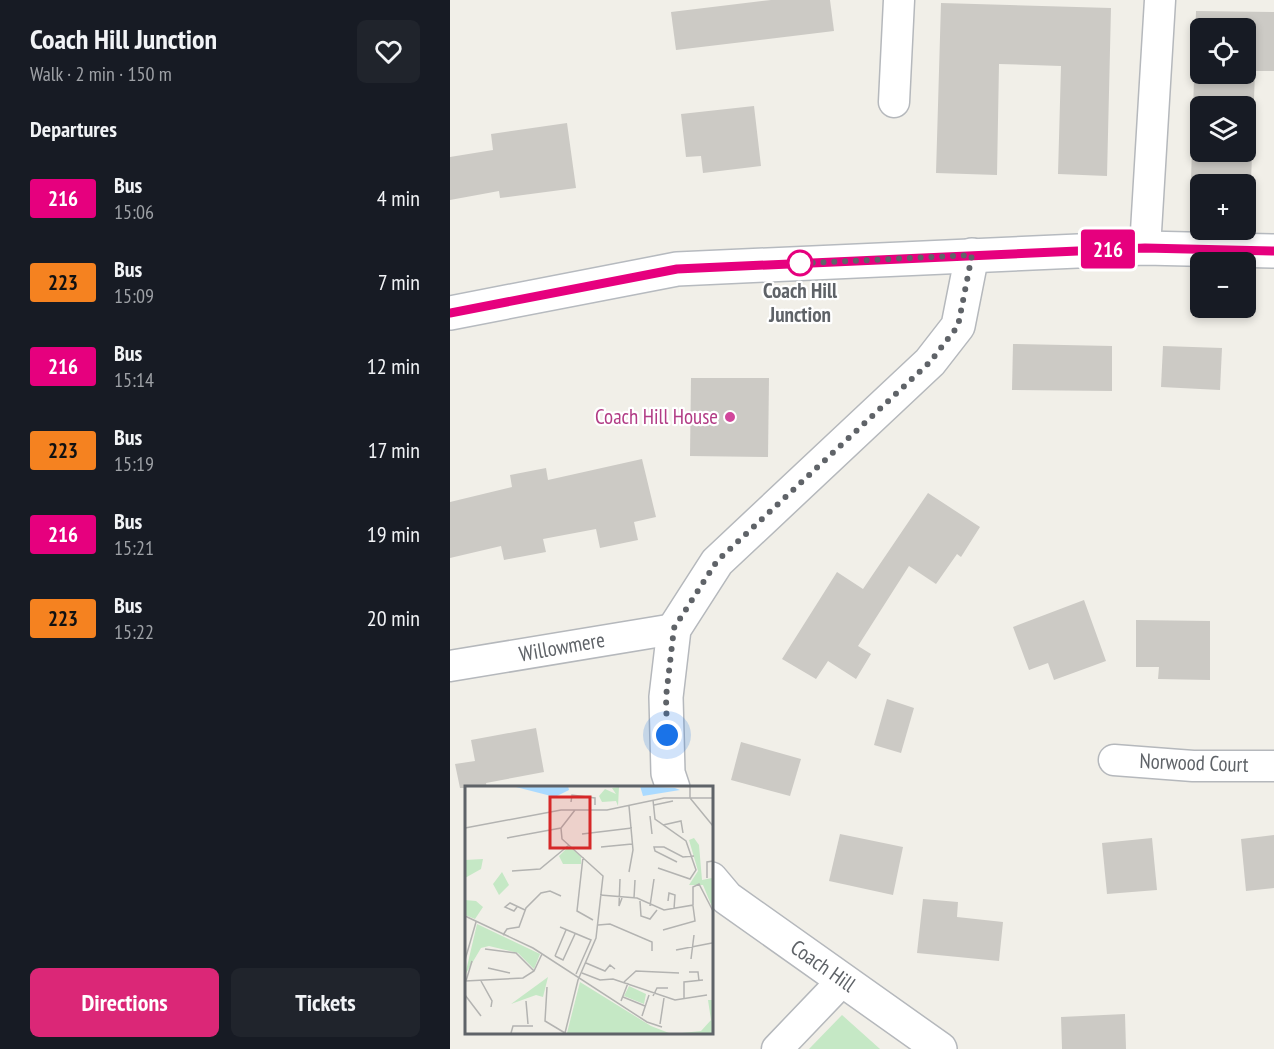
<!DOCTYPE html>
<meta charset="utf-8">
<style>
body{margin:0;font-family:"PT Sans Narrow",sans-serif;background:#20242c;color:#f1f3f6;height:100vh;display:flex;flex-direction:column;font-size:22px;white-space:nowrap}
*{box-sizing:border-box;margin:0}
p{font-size:20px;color:#9ea1a6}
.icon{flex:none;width:33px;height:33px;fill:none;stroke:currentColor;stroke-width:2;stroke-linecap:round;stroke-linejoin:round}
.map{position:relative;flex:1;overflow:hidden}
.drawer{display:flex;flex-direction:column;background:#171b24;width:450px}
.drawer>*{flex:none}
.badge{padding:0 12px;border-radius:4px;font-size:21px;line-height:39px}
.tools{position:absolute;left:740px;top:18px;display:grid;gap:12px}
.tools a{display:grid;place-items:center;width:66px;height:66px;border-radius:9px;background:#171b24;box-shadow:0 3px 9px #0003;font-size:30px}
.you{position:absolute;width:30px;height:30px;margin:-15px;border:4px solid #fff;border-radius:50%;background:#1a73e8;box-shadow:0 0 0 9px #1a73e833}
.map>.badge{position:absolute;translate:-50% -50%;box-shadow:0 0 0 3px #fff}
h2{padding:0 30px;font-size:22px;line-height:54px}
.round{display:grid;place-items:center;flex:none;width:63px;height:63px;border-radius:9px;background:#20242c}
.summary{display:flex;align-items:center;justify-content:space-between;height:102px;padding:0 30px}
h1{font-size:28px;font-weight:600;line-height:45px}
.action{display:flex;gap:12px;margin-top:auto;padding:12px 30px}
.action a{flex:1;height:69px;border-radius:9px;background:#db2777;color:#fff;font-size:24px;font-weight:600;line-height:69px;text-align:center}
.action a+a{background:#20242c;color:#f1f3f6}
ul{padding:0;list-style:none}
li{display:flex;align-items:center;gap:18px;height:84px;padding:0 30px}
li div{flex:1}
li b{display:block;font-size:22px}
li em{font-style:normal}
li .badge{min-width:66px;font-weight:700;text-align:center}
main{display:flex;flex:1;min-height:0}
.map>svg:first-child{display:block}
.green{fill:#c5e8c5}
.building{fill:#cccac5;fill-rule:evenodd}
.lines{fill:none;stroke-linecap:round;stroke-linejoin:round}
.minor-casing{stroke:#b5b8bc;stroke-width:33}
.tertiary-casing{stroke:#b5b8bc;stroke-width:36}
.secondary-casing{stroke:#b6babf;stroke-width:36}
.minor{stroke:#fff;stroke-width:30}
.tertiary{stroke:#fff;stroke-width:33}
.secondary{stroke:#fff;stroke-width:33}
.line-casing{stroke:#fff;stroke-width:14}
.line{stroke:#e6007e;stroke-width:9}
.walk{stroke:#5f6368;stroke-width:6;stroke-dasharray:0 10.8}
.stop-dot{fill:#fff;stroke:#e6007e;stroke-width:3}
.hotel-dot{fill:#d1479c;stroke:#fff;stroke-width:2}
.labels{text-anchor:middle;stroke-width:4.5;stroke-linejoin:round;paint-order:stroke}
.stop-label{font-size:21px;font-weight:bold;fill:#5f6368;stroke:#fff}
.hotel-label{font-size:21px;fill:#b23c85;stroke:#fff;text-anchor:end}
.street-label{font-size:21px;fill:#5f6368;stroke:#fff}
.inset-road{fill:none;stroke:#b3b3b1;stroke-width:1.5}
.view{fill:#d62828;fill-opacity:0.15;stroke:#d62828;stroke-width:3}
.inset-edge{fill:none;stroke:#5f6368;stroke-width:3}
</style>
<main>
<section class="drawer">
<div class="summary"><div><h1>Coach Hill Junction</h1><p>Walk · 2 min · 150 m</p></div><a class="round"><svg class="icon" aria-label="heart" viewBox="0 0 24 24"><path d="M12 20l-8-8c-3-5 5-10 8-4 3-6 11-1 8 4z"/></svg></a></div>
<h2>Departures</h2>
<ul>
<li><span class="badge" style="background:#e6007e;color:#fff">216</span><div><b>Bus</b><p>15:06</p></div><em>4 min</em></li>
<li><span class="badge" style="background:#f58220;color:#111">223</span><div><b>Bus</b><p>15:09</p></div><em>7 min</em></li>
<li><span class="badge" style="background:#e6007e;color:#fff">216</span><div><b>Bus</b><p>15:14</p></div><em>12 min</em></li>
<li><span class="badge" style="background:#f58220;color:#111">223</span><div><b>Bus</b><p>15:19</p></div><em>17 min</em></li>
<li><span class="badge" style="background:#e6007e;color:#fff">216</span><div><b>Bus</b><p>15:21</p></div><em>19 min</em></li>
<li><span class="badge" style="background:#f58220;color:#111">223</span><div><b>Bus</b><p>15:22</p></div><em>20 min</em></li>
</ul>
<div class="action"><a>Directions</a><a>Tickets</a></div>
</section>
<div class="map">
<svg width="824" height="1049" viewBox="0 0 824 1049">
<rect width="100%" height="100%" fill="#f1efe8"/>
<polygon class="green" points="392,1015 430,1049 359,1049"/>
<g class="building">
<polygon points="321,0 380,0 384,31 226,50 221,12"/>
<polygon points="491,3 661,8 657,176 608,174 611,66 549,64 547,175 486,173"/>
<path d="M746 11 824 12V71H805L801 182 741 180ZM750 28H795V74H750ZM750 106H795V152H750Z"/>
<polygon points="304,106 311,166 253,173 251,156 236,157 231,114"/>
<polygon points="117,123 126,188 50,198 49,191 0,200 0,157 43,150 41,134"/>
<polygon points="563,344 662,346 662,391 562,390"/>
<polygon points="713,346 772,348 770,390 711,387"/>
<polygon points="241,378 319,378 318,457 240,456"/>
<polygon points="192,459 206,517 184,522 188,540 150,548 146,529 93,539 96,552 54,560 51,546 0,558 0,502 62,487 60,475 96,468 98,480"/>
<polygon points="478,493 530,527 511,557 507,554 486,584 459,566 408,646 421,654 406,679 378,661 366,679 332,659 387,572 413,589"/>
<polygon points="634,600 656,661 604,680 598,663 579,670 563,627"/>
<polygon points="686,620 760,621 760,680 708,679 709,667 686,667"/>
<polygon points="437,699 464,708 451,753 424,745"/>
<polygon points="86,728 94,772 36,783 37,788 10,788 5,764 25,761 21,740"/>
<polygon points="291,742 351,759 340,796 281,780"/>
<polygon points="390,834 453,847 443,895 379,881"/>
<polygon points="824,835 824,888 796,891 791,839"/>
<polygon points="702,838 707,890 657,894 652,843"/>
<polygon points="473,899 508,902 507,917 553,922 549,961 467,953"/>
<polygon points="675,1014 676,1049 612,1049 611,1017"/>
</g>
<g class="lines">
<g class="minor-casing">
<g id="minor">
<polyline points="444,102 449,0"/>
<polyline points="695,248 710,0"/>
<polyline points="0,666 224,629"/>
<polyline points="664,760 743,766 824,766"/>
<polyline points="327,1049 393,980"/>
</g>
</g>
<g class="tertiary-casing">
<g id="tertiary">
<polyline points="223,788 218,773 216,697 224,629 267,562 480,362 508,326 522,255"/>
<polyline points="261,879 277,898 490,1049"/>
</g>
</g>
<g class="secondary-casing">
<polyline id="secondary" points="0,313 227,269 695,248 824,251"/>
</g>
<use href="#minor" class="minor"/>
<use href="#tertiary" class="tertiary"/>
<use href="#secondary" class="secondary"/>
</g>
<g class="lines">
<g class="line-casing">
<polyline id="line" points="0,313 227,269 695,248 824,251"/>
</g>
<use href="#line" class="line"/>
<polyline class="walk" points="217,735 216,697 224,628 267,561 480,362 508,326 522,255 340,264 350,263"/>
</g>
<circle class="stop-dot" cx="350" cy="263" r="12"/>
<circle class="hotel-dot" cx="280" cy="417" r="6"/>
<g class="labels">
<g class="stop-label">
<text x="350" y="298">Coach Hill<tspan x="350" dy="24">Junction</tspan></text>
</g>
<g class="hotel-label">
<text x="268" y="424">Coach Hill House</text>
</g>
<g class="street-label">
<text transform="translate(112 647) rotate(-10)" y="7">Willowmere</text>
<text transform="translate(744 763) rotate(2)" y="7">Norwood Court</text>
<text transform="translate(373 966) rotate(35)" y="7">Coach Hill</text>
</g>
</g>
<g transform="translate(15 786)">
<rect width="248" height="248" fill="#f1efe8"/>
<path d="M154 1 153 20 151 15 137 16 134 10 140 3 151 8 147 2ZM229 52 234 59 237 94 247 92V121L238 99H224L233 85 224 54ZM104 60 116 71V78H98L94 70ZM18 73 16 83 0 92V74ZM37 86 44 99 34 109 28 98ZM0 114 11 115 18 121 10 133 0 129ZM12 138 75 168 69 183 53 167 24 160 16 162 0 189ZM83 191 78 211 71 209 46 218ZM115 196 186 240 204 247H102ZM164 200 181 208 179 218 159 210ZM243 214H247V247H217L236 245 246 234Z" fill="#c5e8c5"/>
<path d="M47 0H103L104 4 90 11ZM175 0 210 2 215 4 178 10Z" fill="#aadaff"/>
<path class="inset-road" d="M225 0V12L248 40M188 14 190 33 221 55 231 84 225 93 193 82M106 16 107 9 130 12V19M189 19 208 15M185 30 187 48M198 39 216 35 218 47M0 42 96 24H142L199 12H248M117 48 167 42M42 52 96 42M136 61 167 58M118 71 112 125 128 134M212 76 190 65 189 61H199L218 71 229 70M47 85 75 83 104 59M164 86 168 64 164 20M242 92V76L248 75M155 93 154 120 157 112M135 109 172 112 199 124 228 119V101L234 98 248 125M169 112 170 94M175 115 176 130 185 133 192 124M203 115 204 107 210 109 209 123M185 120 189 93M52 121 49 125 40 121 45 117 60 124M0 130 68 162 182 236 197 241M133 139 145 138 187 156V165M95 141 126 154 111 188M198 144 230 135 228 120M38 149 42 143 54 141 61 122 76 107 85 105 96 110M20 163 51 167 69 185M211 164 247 157M90 170 98 174 110 148M90 170 101 144M226 173 229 149M0 174 11 136M121 177 140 185 145 179 150 183M23 182 45 187M224 186H233L234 195M117 187 135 194 148 193 210 214 242 209M0 195 58 192 69 185 77 168M1 195 7 175M16 195 27 215 26 221M159 196 171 185 214 187M82 201 80 235 100 247M0 209 16 230M188 210 192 202H203M158 211 180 220M219 213V196L238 194M61 215 63 238M156 215 163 197M177 230 184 209M195 238 199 212M46 247 48 240H68M100 247 113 194 131 152 138 90 97 53 96 42 110 24"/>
<path class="view" d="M85 11H125V62H85Z"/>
<rect width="248" height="248" class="inset-edge"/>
</g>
</svg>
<div class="tools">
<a><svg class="icon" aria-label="locate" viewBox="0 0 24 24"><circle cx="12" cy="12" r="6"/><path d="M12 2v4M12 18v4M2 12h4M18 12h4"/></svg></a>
<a><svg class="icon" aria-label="layers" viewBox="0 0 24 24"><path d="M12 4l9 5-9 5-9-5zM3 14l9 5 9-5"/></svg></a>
<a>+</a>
<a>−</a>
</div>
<div class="you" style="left:217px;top:735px"></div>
<b class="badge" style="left:658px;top:249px;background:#e6007e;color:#fff">216</b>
</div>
</main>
